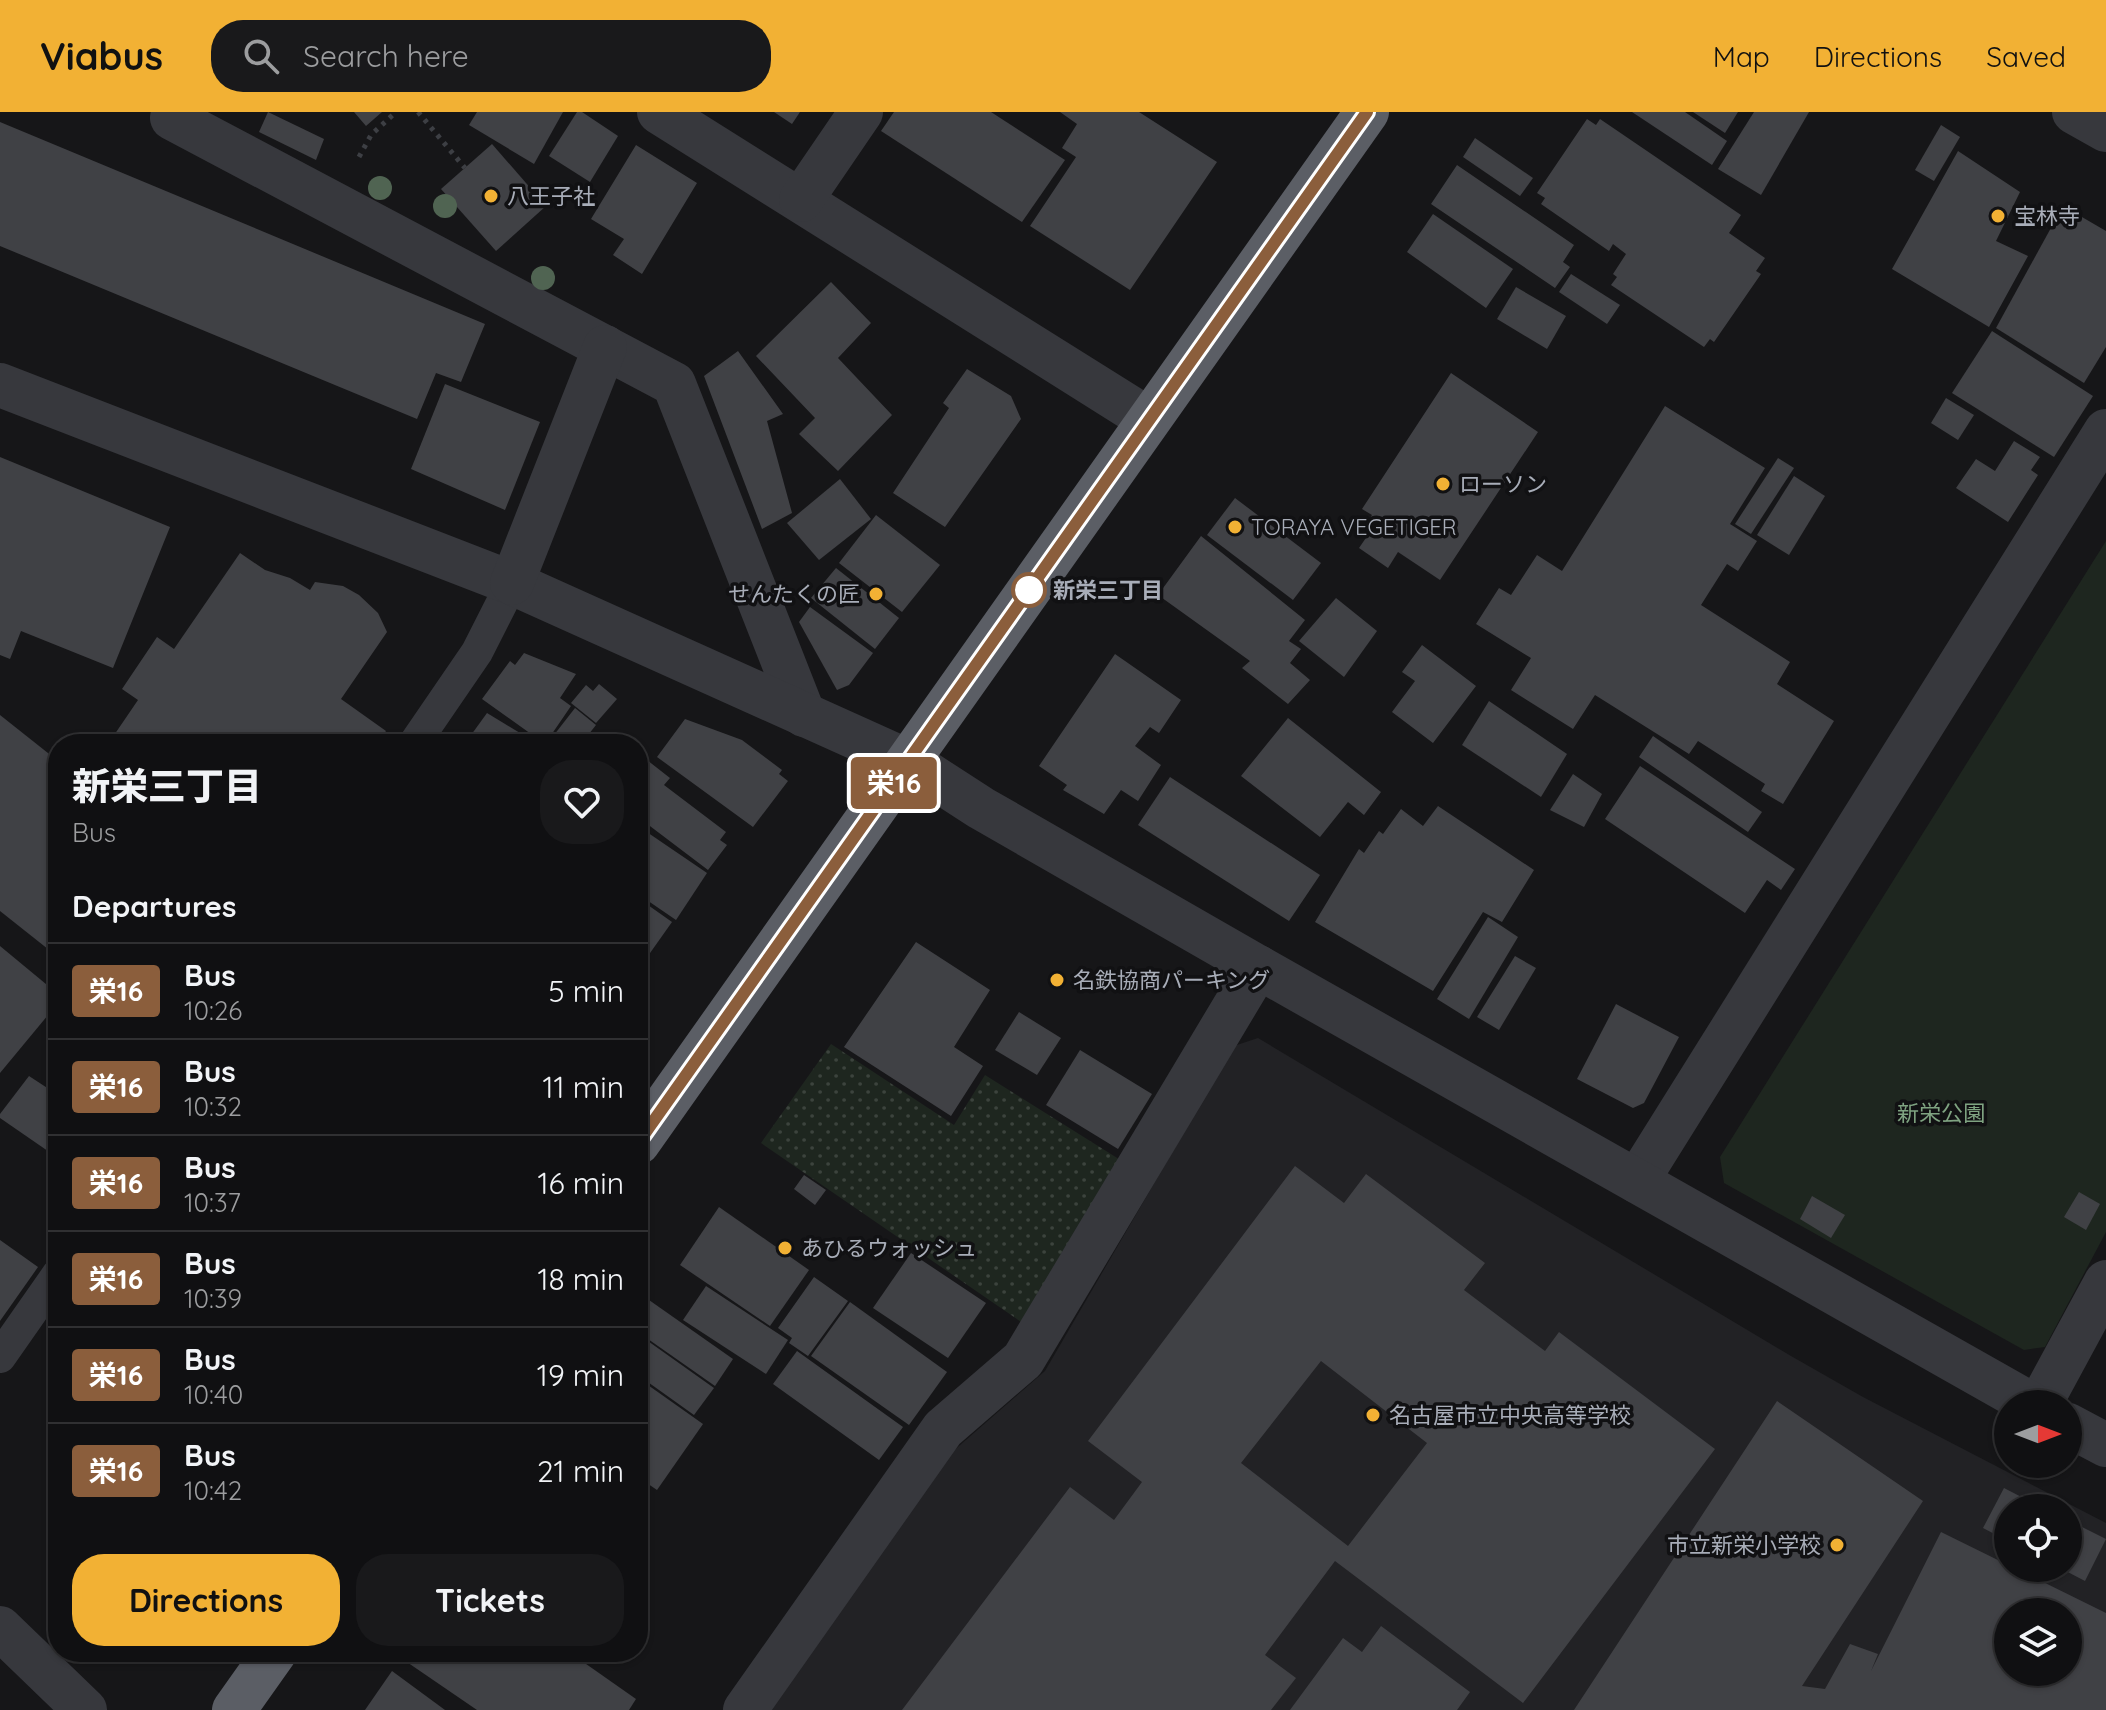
<!DOCTYPE html>
<meta charset="utf-8">
<style>
body{margin:0;font-family:Quicksand,"Noto Sans JP",sans-serif;background:#19191b;color:#f1f3f6;height:100vh;display:flex;flex-direction:column;font-size:30px;white-space:nowrap}
*{box-sizing:border-box;margin:0}
p{font-size:26px;color:#9c9d9f}
.icon{flex:none;width:44px;height:44px;fill:none;stroke:currentColor;stroke-width:2;stroke-linecap:round;stroke-linejoin:round}
.map{position:relative;flex:1;overflow:hidden}
.side{position:absolute;left:48px;top:622px;width:600px;height:928px;display:flex;flex-direction:column;background:#101012;border-radius:32px;box-shadow:0 2px 6px #0004,0 0 0 2px #303032}
.side>*{flex:none}
.badge{padding:0 16px;border-radius:6px;font-size:28px;line-height:52px}
.needle{width:52px;rotate:90deg}
.controls{position:absolute;left:1994px;top:1278px;display:grid;gap:16px}
.controls a{display:grid;place-items:center;width:88px;height:88px;border-radius:50%;background:#101012;box-shadow:0 2px 6px #0004,0 0 0 2px #303032;font-size:40px}
.map>.badge{position:absolute;translate:-50% -50%;box-shadow:0 0 0 4px #fff}
h2{padding:0 24px;font-size:30px;line-height:72px}
.round{display:grid;place-items:center;flex:none;width:84px;height:84px;border-radius:32px;background:#19191b}
.headline{display:flex;align-items:center;justify-content:space-between;height:136px;padding:0 24px}
h1{font-size:38px;font-weight:800;line-height:60px}
.primary-button{display:flex;gap:16px;margin-top:auto;padding:16px 24px}
.primary-button a{flex:1;height:92px;border-radius:32px;background:#f2b134;color:#111;font-size:32px;font-weight:800;line-height:92px;text-align:center}
.primary-button a+a{background:#19191b;color:#f1f3f6}
ul{padding:0;list-style:none}
li{display:flex;align-items:center;gap:24px;height:96px;padding:0 24px;border-top:2px solid #303032}
li div{flex:1}
li b{display:block;font-size:30px}
li em{font-style:normal}
li .badge{min-width:88px;font-weight:700;text-align:center}
header{display:flex;align-items:center;gap:48px;box-sizing:border-box;height:112px;padding:0 40px;background:#f2b134;color:#111}
header strong{font-size:38px}
nav{display:flex;gap:44px;margin-inline-start:auto;font-size:28px}
.search{width:560px;height:72px;background:#19191b;display:flex;align-items:center;gap:20px;box-sizing:border-box;padding:0 28px;border-radius:32px;color:#9c9d9f;font-size:30px}
.map>svg:first-child{display:block}
.built{fill:#222225;fill-rule:evenodd}
.grass{fill:url(#grass-dots)}
.park{fill:#1e261f}
.building{fill:#404145;fill-rule:evenodd}
.lines{fill:none;stroke-linecap:round;stroke-linejoin:round}
.path{stroke:#3d3f44;stroke-width:5;stroke-dasharray:4 6;stroke-linecap:butt}
.service{stroke:#37383d;stroke-width:32}
.minor{stroke:#37383d;stroke-width:44}
.tertiary{stroke:#37383d;stroke-width:44}
.trunk{stroke:#5b5e65;stroke-width:44}
.tree{fill:#506452}
.line-casing{stroke:#fff;stroke-width:18}
.line{stroke:#8b5e3c;stroke-width:12}
.poi-dot{fill:#f2b134;stroke:#111113;stroke-width:3}
.stop-dot{fill:#fff;stroke:#8b5e3c;stroke-width:4}
.labels{text-anchor:middle;stroke-width:7;stroke-linejoin:round;paint-order:stroke}
.poi-label{font-size:22px;fill:#a8adb8;stroke:#111113;text-anchor:start}
.stop-label{font-size:22px;font-weight:bold;fill:#a8adb8;stroke:#111113;text-anchor:start}
.park-label{font-size:22px;fill:#7fa381;stroke:#111113}
</style>
<header>
<strong>Viabus</strong>
<div class="search"><svg class="icon" aria-label="search" viewBox="0 0 24 24"><circle cx="10" cy="10" r="6"/><path d="M15 15l6 6"/></svg>Search here</div>
<nav><a>Map</a><a>Directions</a><a>Saved</a></nav>
</header>
<div class="map">
<svg width="2106" height="1598" viewBox="0 0 2106 1598">
<defs>
<pattern id="grass-dots" width="8" height="8" patternUnits="userSpaceOnUse" patternTransform="scale(2)"><rect width="8" height="8" fill="#1e261f"/><path d="M2 2h.1M6 6h.1" fill="none" stroke="#3c433d" stroke-width="1.8" stroke-linecap="round"/></pattern>
</defs>
<rect width="100%" height="100%" fill="#161618"/>
<path class="built" d="M1258 926 1791 1244 1863 1285 2106 1411V1598H769L943 1348 1045 1259 1234 934ZM2008 1396H2068V1456H2008ZM2008 1500H2068V1560H2008Z"/>
<polygon class="grass" points="831,932 954,1013 985,963 1122,1049 1027,1214 761,1031"/>
<polygon class="park" points="2106,429 2106,1120 2045,1235 2024,1238 1724,1071 1720,1045"/>
<g class="building">
<polygon points="268,0 324,27 316,48 259,20"/>
<polygon points="354,0 382,0 366,14"/>
<polygon points="477,0 563,0 534,52 469,13"/>
<polygon points="577,0 582,0 618,24 590,70 549,44"/>
<polygon points="774,0 800,0 792,12"/>
<polygon points="894,0 991,0 1065,48 1022,110 881,19"/>
<polygon points="1060,0 1139,0 1217,50 1130,178 1030,114 1076,45 1062,36 1077,12"/>
<polygon points="1632,0 1685,0 1727,29 1712,53"/>
<polygon points="1693,0 1738,0 1725,21"/>
<polygon points="1754,0 1809,0 1761,83 1718,57"/>
<polygon points="1587,7 1596,13 1600,7 1741,103 1729,121 1765,146 1756,159 1761,162 1714,230 1710,227 1704,235 1611,173 1617,165 1613,162 1626,142 1613,132 1609,139 1541,92 1545,86 1537,81"/>
<polygon points="0,10 485,212 461,270 436,261 417,307 0,134"/>
<polygon points="1941,13 1960,25 1934,69 1915,58"/>
<polygon points="1475,26 1533,66 1520,84 1463,45"/>
<polygon points="492,32 546,94 496,139 441,77"/>
<polygon points="636,33 697,71 642,162 613,143 624,127 591,107"/>
<polygon points="1958,39 2020,80 1996,129 2028,144 1989,215 1892,157"/>
<polygon points="1457,53 1574,133 1563,150 1570,155 1555,176 1431,92"/>
<polygon points="2063,94 2106,119 2106,235 2084,271 1996,216"/>
<polygon points="1433,102 1513,157 1486,196 1407,140"/>
<polygon points="1571,162 1620,193 1607,212 1559,180"/>
<polygon points="831,170 871,211 838,246 892,303 838,359 799,322 815,306 756,244"/>
<polygon points="1516,175 1566,204 1547,237 1497,207"/>
<polygon points="1992,219 2093,284 2054,345 1952,281"/>
<polygon points="738,239 783,302 767,309 792,401 762,417 704,264"/>
<polygon points="967,257 1011,284 1021,307 945,415 893,381 949,296 943,291"/>
<polygon points="1451,261 1538,320 1440,468 1398,440 1388,456 1359,436 1370,420 1363,416 1372,403 1362,397"/>
<polygon points="445,272 540,310 505,398 411,357"/>
<polygon points="1946,286 1974,303 1958,328 1931,311"/>
<polygon points="1665,294 1765,356 1730,412 1757,429 1738,459 1727,452 1701,493 1790,550 1777,572 1834,609 1783,692 1761,679 1765,672 1698,629 1689,642 1595,583 1573,617 1511,578 1531,546 1476,512 1499,476 1511,483 1537,443 1562,459"/>
<polygon points="2014,329 2040,345 2031,358 2038,363 2008,410 1956,376 1976,347 1995,359"/>
<polygon points="0,345 170,415 113,556 21,519 10,547 0,543"/>
<polygon points="1778,346 1794,356 1751,422 1735,412"/>
<polygon points="1794,364 1825,384 1789,443 1757,423"/>
<polygon points="840,367 871,407 819,448 787,411"/>
<polygon points="1235,386 1321,451 1293,488 1207,423"/>
<polygon points="876,403 940,453 902,500 839,451"/>
<polygon points="1201,424 1305,508 1289,529 1301,537 1290,551 1310,568 1288,592 1242,556 1250,549 1158,483"/>
<polygon points="240,441 265,458 290,466 310,478 315,470 343,474 359,483 378,501 387,520 341,587 386,619 377,632 108,632 138,588 122,577 157,525 174,537"/>
<polygon points="836,456 899,506 875,537 811,486"/>
<polygon points="1336,486 1377,519 1344,565 1299,529"/>
<polygon points="810,495 873,541 849,573 837,578 799,510"/>
<polygon points="1422,533 1476,574 1433,631 1392,600 1415,569 1402,560"/>
<polygon points="524,541 576,562 560,586 571,594 545,632 482,587 510,549 515,553"/>
<polygon points="1115,542 1181,588 1159,621 1150,615 1135,634 1161,653 1138,689 1121,678 1104,702 1063,678 1067,673 1039,654"/>
<polygon points="599,572 617,587 596,611 571,591 586,573 593,579"/>
<polygon points="1489,589 1567,642 1541,685 1462,633"/>
<polygon points="575,596 596,613 581,632 547,632"/>
<polygon points="487,601 520,621 512,632 466,630"/>
<polygon points="0,603 58,649 58,845 0,799"/>
<polygon points="1288,606 1381,680 1364,703 1348,690 1320,725 1241,664"/>
<polygon points="685,607 742,628 782,658 779,662 788,669 753,715 657,645"/>
<polygon points="1653,624 1762,700 1748,720 1639,645"/>
<polygon points="638,641 670,666 664,673 726,720 720,728 727,733 708,758 638,705 642,696 638,693"/>
<polygon points="1640,654 1795,757 1781,778 1767,768 1745,801 1605,707"/>
<polygon points="1573,662 1602,682 1584,715 1550,698"/>
<polygon points="1170,665 1320,763 1289,809 1138,713"/>
<polygon points="1438,694 1534,758 1502,810 1483,800 1433,879 1315,810 1359,737 1364,741 1379,719 1383,722 1401,697 1423,714"/>
<polygon points="638,714 707,761 676,808 638,782"/>
<polygon points="638,786 672,810 638,858"/>
<polygon points="1488,805 1518,825 1469,907 1437,887"/>
<polygon points="916,830 990,878 954,935 983,954 951,1004 844,935"/>
<polygon points="0,834 58,882 58,891 0,961"/>
<polygon points="1515,844 1536,856 1499,918 1477,905"/>
<polygon points="1616,892 1679,925 1644,991 1633,996 1577,967"/>
<polygon points="1019,900 1061,926 1037,963 995,938"/>
<polygon points="1080,938 1152,982 1118,1037 1046,993"/>
<polygon points="29,964 58,983 58,1046 0,1006 0,1002"/>
<path d="M1295 1054 1344 1091 1366 1062 1485 1151 1464 1178 1545 1239 1559 1220 1715 1337 1523 1591 1335 1449 1265 1543 1296 1566 1271 1598H902L1070 1375 1114 1408 1142 1370 1088 1329ZM1321 1249 1427 1331 1348 1434 1241 1351Z"/>
<polygon points="804,1063 826,1078 815,1093 794,1077"/>
<polygon points="2079,1080 2100,1092 2086,1118 2064,1105"/>
<polygon points="1812,1084 1845,1103 1831,1126 1800,1107"/>
<polygon points="719,1095 809,1158 770,1214 680,1153"/>
<polygon points="0,1128 38,1155 0,1209"/>
<polygon points="911,1141 986,1191 948,1246 873,1196"/>
<polygon points="814,1165 848,1189 808,1244 789,1231 792,1226 778,1216"/>
<polygon points="706,1174 788,1228 766,1262 683,1208"/>
<polygon points="649,1188 733,1247 715,1274 638,1220 638,1204"/>
<polygon points="850,1190 947,1260 909,1313 811,1244"/>
<polygon points="638,1222 714,1276 694,1303 638,1263"/>
<polygon points="797,1239 903,1315 879,1348 773,1272"/>
<polygon points="638,1266 703,1312 657,1378 638,1365"/>
<path d="M1777 1289 1923 1389 1802 1574 1825 1577 1850 1532 1878 1542 1871 1559 1941 1420 2008 1453V1456H2015L2106 1501V1598H1574ZM2008 1500H2068V1560H2008Z"/>
<polygon points="2004,1376 2043,1396 2008,1396 2008,1429 1983,1416"/>
<polygon points="2068,1408 2106,1427 2085,1469 2060,1456 2068,1456"/>
<polygon points="1381,1514 1470,1580 1457,1598 1290,1598 1343,1526 1362,1540"/>
<polygon points="405,1540 569,1540 636,1587 629,1598 477,1598 401,1546"/>
<polygon points="392,1559 445,1598 365,1598"/>
</g>
<g class="lines">
<g class="path">
<polyline points="418,0 465,56"/>
<polyline points="359,45 371,23 396,0"/>
</g>
<g class="service">
<polyline points="414,632 477,540 512,471"/>
<polyline points="0,1245 58,1162"/>
</g>
<g class="minor">
<polyline points="176,0 172,6 674,272 804,603"/>
<polyline points="659,0 1148,307"/>
<polyline points="801,88 861,0"/>
<polyline points="0,273 512,471 910,650"/>
<polyline points="512,471 605,235"/>
<polyline points="1637,1069 2106,319"/>
<polyline points="2040,1292 2106,1170"/>
<polyline points="745,1598 943,1317 1023,1248 1258,855"/>
</g>
<g class="tertiary">
<polyline points="2074,0 2106,18"/>
<polyline points="910,650 981,696 1258,855 2031,1292"/>
<polyline points="2068,1313 2106,1333"/>
<polyline points="0,1516 85,1598"/>
</g>
<g class="trunk">
<polyline points="638,1031 1367,0"/>
<polyline points="234,1598 275,1540"/>
</g>
</g>
<g class="tree">
<circle cx="380" cy="76" r="12"/>
<circle cx="445" cy="94" r="12"/>
<circle cx="543" cy="166" r="12"/>
</g>
<g class="lines">
<g class="line-casing">
<polyline id="line" points="638,1031 1367,0"/>
</g>
<use href="#line" class="line"/>
</g>
<g class="poi-dot">
<circle cx="491" cy="84" r="8"/>
<circle cx="1998" cy="104" r="8"/>
<circle cx="1443" cy="372" r="8"/>
<circle cx="1235" cy="415" r="8"/>
<circle cx="876" cy="482" r="8"/>
<circle cx="1057" cy="868" r="8"/>
<circle cx="785" cy="1136" r="8"/>
<circle cx="1373" cy="1303" r="8"/>
<circle cx="1837" cy="1433" r="8"/>
</g>
<circle class="stop-dot" cx="1029" cy="478" r="16"/>
<g class="labels">
<g class="poi-label">
<text x="507" y="92">八王子社</text>
<text x="2014" y="112">宝林寺</text>
<text x="1459" y="380">ローソン</text>
<text x="1251" y="423">TORAYA VEGETIGER</text>
<text x="860" y="490" text-anchor="end">せんたくの匠</text>
<text x="1073" y="876">名鉄協商パーキング</text>
<text x="801" y="1144">あひるウォッシュ</text>
<text x="1389" y="1311">名古屋市立中央高等学校</text>
<text x="1821" y="1441" text-anchor="end">市立新栄小学校</text>
</g>
<g class="stop-label">
<text x="1053" y="486">新栄三丁目</text>
</g>
<g class="park-label">
<text x="1941" y="1009">新栄公園</text>
</g>
</g>
</svg>
<div class="controls">
<a><svg class="needle" viewBox="-14 -14 28 28"><path d="M0-13l5 13h-10z" fill="#e53935"/><path d="M0 13l5-13h-10z" fill="#9c9d9f"/></svg></a>
<a><svg class="icon" aria-label="locate" viewBox="0 0 24 24"><circle cx="12" cy="12" r="6"/><path d="M12 2v4M12 18v4M2 12h4M18 12h4"/></svg></a>
<a><svg class="icon" aria-label="layers" viewBox="0 0 24 24"><path d="M12 4l9 5-9 5-9-5zM3 14l9 5 9-5"/></svg></a>
</div>
<b class="badge" style="left:894px;top:671px;background:#8b5e3c;color:#fff">栄16</b>
<section class="side">
<div class="headline"><div><h1>新栄三丁目</h1><p>Bus</p></div><a class="round"><svg class="icon" aria-label="heart" viewBox="0 0 24 24"><path d="M12 20l-8-8c-3-5 5-10 8-4 3-6 11-1 8 4z"/></svg></a></div>
<h2>Departures</h2>
<ul>
<li><span class="badge" style="background:#8b5e3c;color:#fff">栄16</span><div><b>Bus</b><p>10:26</p></div><em>5 min</em></li>
<li><span class="badge" style="background:#8b5e3c;color:#fff">栄16</span><div><b>Bus</b><p>10:32</p></div><em>11 min</em></li>
<li><span class="badge" style="background:#8b5e3c;color:#fff">栄16</span><div><b>Bus</b><p>10:37</p></div><em>16 min</em></li>
<li><span class="badge" style="background:#8b5e3c;color:#fff">栄16</span><div><b>Bus</b><p>10:39</p></div><em>18 min</em></li>
<li><span class="badge" style="background:#8b5e3c;color:#fff">栄16</span><div><b>Bus</b><p>10:40</p></div><em>19 min</em></li>
<li><span class="badge" style="background:#8b5e3c;color:#fff">栄16</span><div><b>Bus</b><p>10:42</p></div><em>21 min</em></li>
</ul>
<div class="primary-button"><a>Directions</a><a>Tickets</a></div>
</section>
</div>
